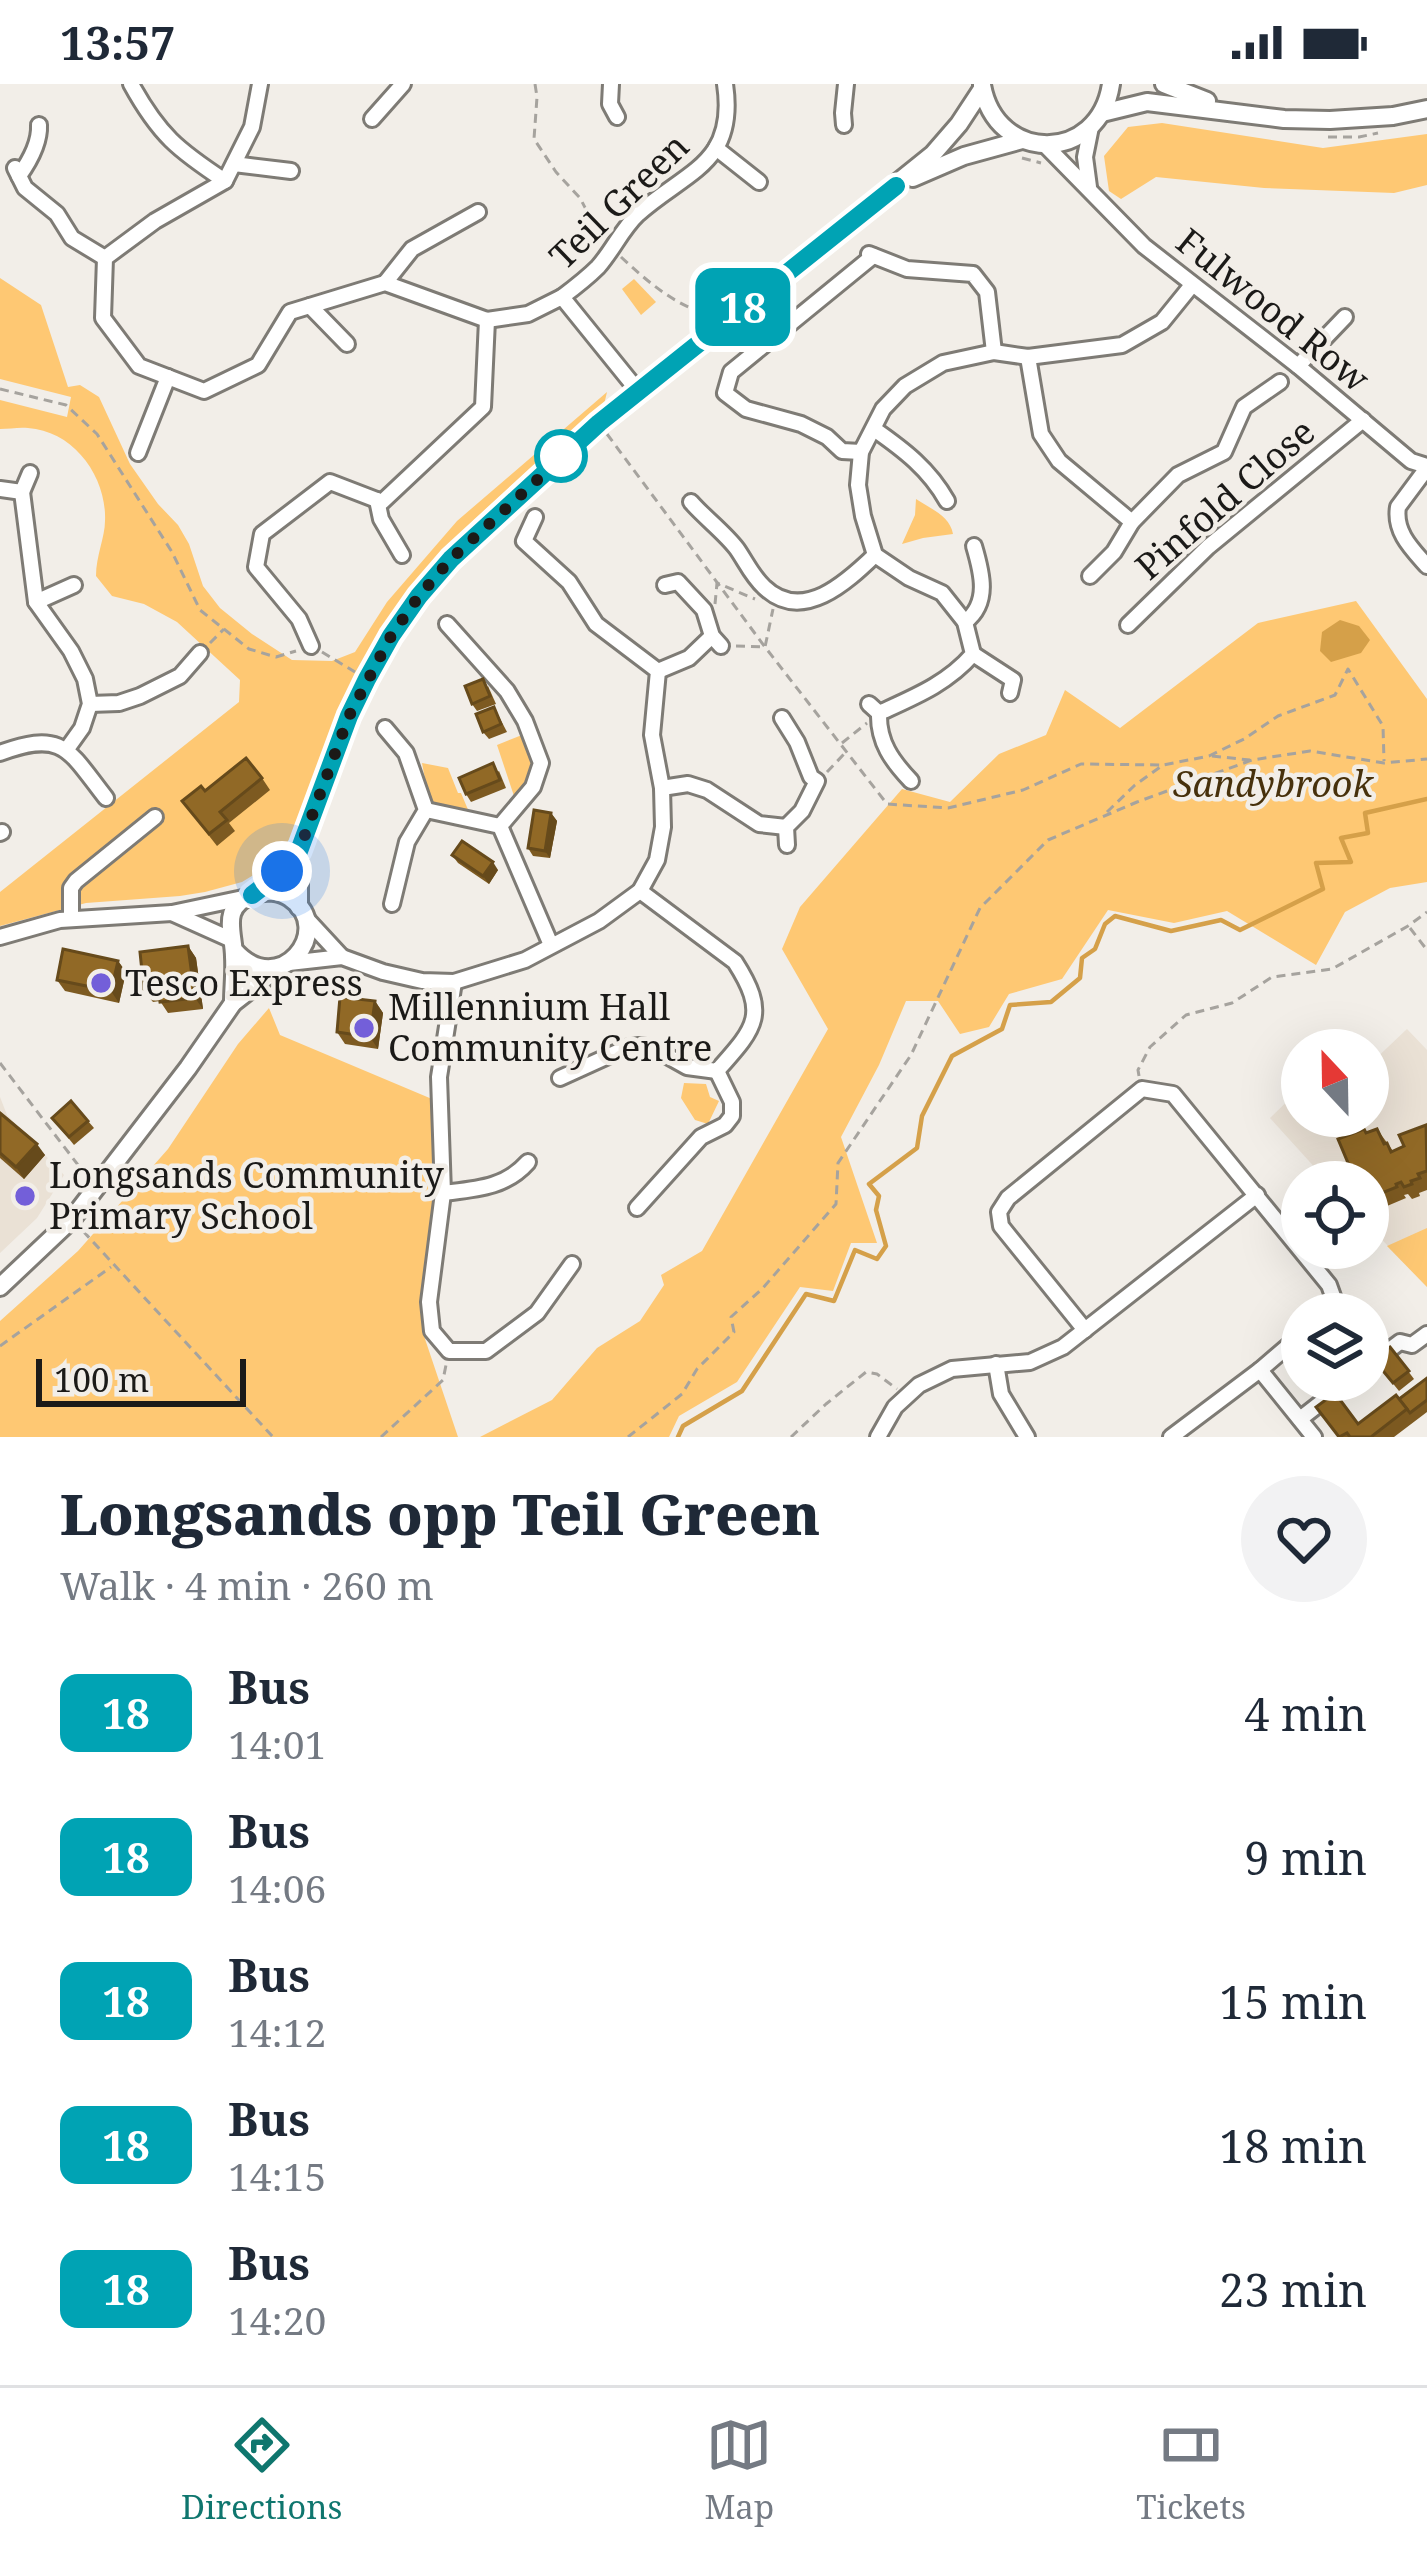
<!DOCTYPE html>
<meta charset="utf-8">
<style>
body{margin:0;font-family:"Noto Serif",serif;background:#f2f2f3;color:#1f2937;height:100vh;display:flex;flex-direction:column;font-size:45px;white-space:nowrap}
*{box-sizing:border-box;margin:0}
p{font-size:39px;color:#747a83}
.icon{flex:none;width:66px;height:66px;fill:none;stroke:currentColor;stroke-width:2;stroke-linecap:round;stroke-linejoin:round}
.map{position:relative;height:1353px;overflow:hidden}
.drawer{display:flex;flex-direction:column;background:#fff;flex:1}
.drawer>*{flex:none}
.badge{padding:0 24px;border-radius:18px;font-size:42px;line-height:78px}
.needle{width:78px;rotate:338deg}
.buttons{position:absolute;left:1281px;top:945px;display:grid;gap:24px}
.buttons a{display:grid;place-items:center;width:108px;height:108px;border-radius:50%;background:#fff;box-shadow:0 12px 48px #0002;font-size:60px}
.scale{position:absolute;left:36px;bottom:30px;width:210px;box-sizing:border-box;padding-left:12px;border:6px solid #1b1a18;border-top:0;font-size:33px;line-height:42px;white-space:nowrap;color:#1b1a18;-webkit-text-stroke:9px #f2eee8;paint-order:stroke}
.you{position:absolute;width:60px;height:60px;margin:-30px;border:9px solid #fff;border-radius:50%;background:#1a73e8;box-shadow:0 0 0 18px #1a73e833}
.map>.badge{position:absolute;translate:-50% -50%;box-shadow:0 0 0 6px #fff}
.round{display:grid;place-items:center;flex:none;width:126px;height:126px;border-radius:63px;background:#f2f2f3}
.overview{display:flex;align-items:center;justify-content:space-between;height:204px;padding:0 60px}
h1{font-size:57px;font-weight:800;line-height:90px}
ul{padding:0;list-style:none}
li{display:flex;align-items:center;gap:36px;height:144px;padding:0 60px}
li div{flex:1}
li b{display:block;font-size:45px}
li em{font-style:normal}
li .badge{min-width:132px;font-weight:700;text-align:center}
.status{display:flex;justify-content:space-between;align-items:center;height:84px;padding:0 60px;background:#fff;direction:ltr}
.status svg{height:33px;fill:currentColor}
.tabs{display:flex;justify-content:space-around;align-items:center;height:168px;border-top:3px solid #e0e1e3;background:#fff;font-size:33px;color:#747a83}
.tabs a{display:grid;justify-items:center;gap:6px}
.tabs .on{color:#0f766e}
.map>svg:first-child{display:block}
.built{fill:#eae1d5}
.green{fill:#fec873}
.water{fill:#d5a049}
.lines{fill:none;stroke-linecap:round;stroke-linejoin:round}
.stream{stroke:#d5a049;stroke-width:4.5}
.minor-casing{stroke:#7e7b75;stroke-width:20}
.major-casing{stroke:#7e7b75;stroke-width:22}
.path{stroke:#a6a39e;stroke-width:3;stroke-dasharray:9 6;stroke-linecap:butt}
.minor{stroke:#fff;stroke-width:14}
.major{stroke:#fff;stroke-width:16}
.wall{fill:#7d5a21}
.shaded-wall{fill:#664a1b}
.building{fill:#916926;stroke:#664a1b;stroke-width:3}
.line-casing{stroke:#fff;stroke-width:27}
.line{stroke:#00a3b4;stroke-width:18}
.walk{stroke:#1b1a18;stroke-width:12;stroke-dasharray:0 21.6}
.stop-dot{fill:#fff;stroke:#00a3b4;stroke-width:6}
.poi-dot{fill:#735fd9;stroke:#f2eee8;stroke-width:4.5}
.labels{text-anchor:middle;stroke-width:9;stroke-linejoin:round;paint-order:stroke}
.street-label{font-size:36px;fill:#1b1a18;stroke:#f2eee8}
.park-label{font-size:36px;font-style:italic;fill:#47310c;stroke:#f2eee8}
.poi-label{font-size:36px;fill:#1b1a18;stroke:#f2eee8;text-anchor:start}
</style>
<div class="status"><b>13:57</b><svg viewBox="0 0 49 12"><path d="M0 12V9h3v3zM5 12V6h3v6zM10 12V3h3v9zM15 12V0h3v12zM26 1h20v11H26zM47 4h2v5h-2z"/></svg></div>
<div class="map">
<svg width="1427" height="1353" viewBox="0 0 1427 1353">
<rect width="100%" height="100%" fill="#f2eee8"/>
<g class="built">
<polygon points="1407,945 1427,966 1427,1203 1368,1141 1368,1098 1328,1098 1270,1034 1302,1003 1302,1032 1368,1032 1368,982"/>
<polygon points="0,1013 7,1031 64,1091 37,1134 0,1169"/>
</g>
<g class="green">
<polygon points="1162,39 1323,64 1427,50 1427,101 1394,109 1264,104 1156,93 1121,115 1109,107 1104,72 1128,43"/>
<path d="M0 194 41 221 68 303 80 301 99 313 130 380 158 420 178 441 189 460 203 502 220 524 252 550 292 576 332 577 355 568 387 518 457 437 607 308 603 325 534 381 473 437 420 497 382 546 357 589 290 755 262 786 242 798 205 808 180 812 86 819 0 842V808L239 618 240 596 177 538 144 520 112 512 96 492C96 472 105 453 105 437 107 393 74 347 28 344 19 343 9 345 0 345V316L67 333 71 313 0 295Z"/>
<polygon points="634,195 656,218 641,231 622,205"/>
<path d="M916 415C931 425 950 432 953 450L923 454 902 460 915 431Z"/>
<polygon points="1356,517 1427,615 1427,798 1390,804 1345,828 1316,881 1227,827 1174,839 1108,826 1062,895 1009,910 989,943 960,950 938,917 906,917 879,981 841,1053 877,1159 851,1159 833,1207 800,1203 737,1298 679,1332 669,1353 480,1353 552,1316 597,1264 640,1237 664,1201 661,1191 702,1167 828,945 782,865 800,823 902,705 950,718 999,670 1046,651 1065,606 1120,644 1258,539"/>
<polygon points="522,651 532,671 534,685 519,710 514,712 497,661"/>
<path d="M422 679 448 684 458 709H461L469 728 467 732C426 719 430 720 422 679Z"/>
<polygon points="269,924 280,951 432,1015 435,1107 421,1216 424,1252 458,1353 0,1353 0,1237 78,1167 168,1065 238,960"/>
<polygon points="684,999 706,1000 710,1013 719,1017 708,1040 695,1036 681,1014"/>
<polygon points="1427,1144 1427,1203 1387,1162"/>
</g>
<polygon class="water" points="1340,536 1359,542 1370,556 1361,569 1331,578 1320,567 1322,548"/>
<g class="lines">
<polyline class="stream" points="678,1353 683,1342 742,1307 806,1210 834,1217 855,1166 877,1175 886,1162 876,1126 879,1112 869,1100 917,1064 922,1032 952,972 1002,945 1010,921 1051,918 1080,894 1082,874 1095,865 1105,840 1115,832 1171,847 1221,836 1240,846 1323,805 1316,779 1351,778 1341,754 1368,749 1365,729 1427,715"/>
<g class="minor-casing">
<g id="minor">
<path d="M131 0C159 51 178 66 225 97"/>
<polyline points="260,0 252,43 225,97 155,137 105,174 103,234 139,282 204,307 258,281 290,228 385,199 487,236 528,230 562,213 638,307"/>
<polyline points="611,0 610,20 617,33"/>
<polyline points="372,35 403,0"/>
<polyline points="844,41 843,29 846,0"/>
<polyline points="1045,61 1144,162 1298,282 1411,377 1427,382"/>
<polyline points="716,64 759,98"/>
<polyline points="234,80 291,87"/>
<polyline points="15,84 25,104 57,130 72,154 105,174"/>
<path d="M19 92C29 78 40 59 39 41"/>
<polyline points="1089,103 1085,73 1091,43"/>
<polyline points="869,170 907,185 973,190 987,208 994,268"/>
<polyline points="385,199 412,165 478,128"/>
<path d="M562 213C574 204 587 194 598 183 613 166 622 145 638 130 686 87 737 80 725 0"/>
<polyline points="310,222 347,260"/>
<polyline points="1028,273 1041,350 1059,377 1132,438"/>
<polyline points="1298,282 1345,233"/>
<path d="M874 345C904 366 929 385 947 417"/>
<polyline points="861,368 842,367 827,353 801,340 746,325 725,309 731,288 873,172"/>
<polyline points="138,369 168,293"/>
<path d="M1427 384 1398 423C1394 448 1412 465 1427 482"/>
<polyline points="0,405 22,408 36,518 71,567 85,595 90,620 82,644 67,665"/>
<polyline points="22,408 30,389"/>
<polyline points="377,416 381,435 402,471"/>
<path d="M691 418C705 434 725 449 737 465 746 478 752 492 764 503 802 540 847 498 875 471"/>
<polyline points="1090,492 1114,468 1132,438 1178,391 1224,368 1244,323 1280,298"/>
<polyline points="665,501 678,498 704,526 712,552 721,562"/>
<polyline points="36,518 74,501"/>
<path d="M965 538C990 519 982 489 974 462"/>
<polyline points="447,540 507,607 525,637 541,679 533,703 500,742"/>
<polyline points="1128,541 1208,463 1363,336"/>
<polyline points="311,562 299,535 256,483 262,450 330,398 382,418 483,323 487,236"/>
<polyline points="973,570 1013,596 1010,609"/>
<polyline points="658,587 689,574 712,552"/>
<polyline points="90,620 119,619 140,612 180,592 200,569"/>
<path d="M869 620 879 629C914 613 947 600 973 570L965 538 942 509 909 494 875 471 863 432 858 401 861 368 883 325 905 302 943 279 994 268 1028 273 1122 261 1162 238 1192 201"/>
<path d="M879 629C878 658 892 677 911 697"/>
<polyline points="782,634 797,658 811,693 817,697 802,727 786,743 787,761"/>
<polyline points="385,644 406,669 426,726 407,758 392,820"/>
<path d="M0 669C64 645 69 667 106 714"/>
<polyline points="662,704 688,700 707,706 759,740 786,743"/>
<polyline points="426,726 500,742 551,861"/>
<polyline points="0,749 2,748"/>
<polyline points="172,829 230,855"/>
<polyline points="305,833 342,873"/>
<polyline points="71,834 71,804 76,797 155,733"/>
<polyline points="0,853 60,836 172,829 243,814"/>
<polyline points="289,879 342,873 383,888 422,897 454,898 525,876 599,837 640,807 657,776 663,743 662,704 652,651 658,587 596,540 569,498 524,457 535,433"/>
<polyline points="454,898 439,993 443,1109 429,1218 432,1247 449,1267 486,1267 537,1229 572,1180"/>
<path d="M560 994 626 964 639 962 653 964 687 983 717 987C755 944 769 931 735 878L640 807"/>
<path d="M443 1109C476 1105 505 1104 528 1078"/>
<polyline points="637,1124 701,1053 725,1041 732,1032 732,1018 717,987"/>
<polyline points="1085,1246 1001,1142 999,1128 1008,1114 1142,1005 1173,1010 1329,1201 1334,1215 1325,1230"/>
<polyline points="996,1280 1001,1310 1027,1353"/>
<polyline points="1368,1282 1400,1258 1412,1261 1427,1250"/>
<polyline points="1260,1286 1314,1353"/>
<polyline points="1300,1335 1350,1296"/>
<polyline points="878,1353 895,1323 919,1301 952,1285 1030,1278 1063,1263 1257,1111"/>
<polyline points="1171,1353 1260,1286 1302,1250"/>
</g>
</g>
<g class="major-casing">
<g id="major">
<polyline points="1164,0 1207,17"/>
<path d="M982 1C996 80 1099 80 1111 0"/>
<polyline points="1102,29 1147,18 1284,35 1330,36 1393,32 1427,25"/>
<polyline points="913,94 964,72 1022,56"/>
<polyline points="299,767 299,823"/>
<polyline points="252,810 269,798 299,767 349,632 367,595 391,552 420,512 451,475 599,339 933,70 959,40 982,5"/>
<path d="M233 919C233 904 235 888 234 873 234 848 219 823 254 810 265 806 280 807 290 814 337 845 279 918 234 866"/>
<polyline points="0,1203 72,1135 188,984 233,919 279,883"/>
</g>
</g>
<g class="path">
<polyline points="535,0 537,13 534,55 556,88 580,114 601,154"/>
<polyline points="1328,53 1359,53 1378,49"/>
<polyline points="1022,74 1041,79"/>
<path d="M621 173C647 197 673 220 707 230"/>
<polyline points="0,305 66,321 97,350 172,468 200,526 249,565 276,573 296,567"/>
<polyline points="607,350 765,563 887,720 948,724 1023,706 1081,680 1163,681"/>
<polyline points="715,520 717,499 755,515"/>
<polyline points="210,559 224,545"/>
<polyline points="736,562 765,563 773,525"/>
<polyline points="322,568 355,588"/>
<polyline points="842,659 867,639"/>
<polyline points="1212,672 1250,676"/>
<polyline points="827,688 845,669"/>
<polyline points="1107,728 1135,701 1163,681 1209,672 1244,655 1278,632 1335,611 1348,585 1383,642 1384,677"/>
<polyline points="1410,844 1427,866"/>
<polyline points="0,979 88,1094"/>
<polyline points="1139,992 1138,986 1150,963 1186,931 1232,919 1272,893 1332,885 1408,842 1427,828"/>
<polyline points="83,1147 273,1353"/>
<polyline points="0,1262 111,1183"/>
<polyline points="381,1353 443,1296 446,1281"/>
<polyline points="628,1353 682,1310 697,1285 734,1248 731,1233 762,1205 836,1120 838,1079 911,971 980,824 1048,756 1137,718 1252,676 1310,667 1384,679 1427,675"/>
<polyline points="791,1353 826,1320 866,1288 877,1290 897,1305"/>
</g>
<use href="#minor" class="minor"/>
<use href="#major" class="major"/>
</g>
<g class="wall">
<polygon points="488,602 496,620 477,627 472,620"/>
<polygon points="494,623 507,648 489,655 483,648"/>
<polygon points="499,687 506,704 471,718 466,710"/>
<polygon points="262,694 270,706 229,739 235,747 217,762 182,717 205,707"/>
<polygon points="551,729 557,737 550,774 533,772 528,764"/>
<polygon points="452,771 498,786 489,800 458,779"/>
<polygon points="188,862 196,874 203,925 168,929 160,917 153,918 144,907"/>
<polygon points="118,877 126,888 119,919 65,907 57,896"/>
<polygon points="375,917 383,929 378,965 345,960 337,948"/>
<polygon points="0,1029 45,1071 24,1095 0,1074"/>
<polygon points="52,1034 88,1037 94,1044 74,1061"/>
<polygon points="1427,1042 1427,1106 1419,1109 1420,1112 1412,1115 1408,1110 1404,1111 1406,1114 1380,1125 1378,1122 1371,1125 1368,1121 1368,1098 1348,1079 1364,1045 1367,1049 1377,1045 1393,1067 1404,1062"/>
<polygon points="1390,1263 1414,1295 1399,1307 1374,1276"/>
<polygon points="1427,1294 1427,1328 1394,1353 1338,1353 1399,1315"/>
</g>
<g class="shaded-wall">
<polygon points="551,729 557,737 550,774 545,767"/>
<polygon points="493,778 498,786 489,800 483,792"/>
<polygon points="188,862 196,874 203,925 195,914"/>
<polygon points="118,877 126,888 119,919 111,907"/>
<polygon points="375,917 383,929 378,965 370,953"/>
<polygon points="37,1060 45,1071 24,1095 16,1083"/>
</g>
<g class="building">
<polygon points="483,595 490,612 472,620 465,602"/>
<polygon points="494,623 501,640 483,648 476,630"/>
<polygon points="246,674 262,694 220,728 227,736 209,750 182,717 201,702 205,707"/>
<polygon points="493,679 500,696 466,710 459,694"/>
<polygon points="534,726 551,729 545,767 528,764"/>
<polygon points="462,757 493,778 483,792 452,771"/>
<polygon points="188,862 195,914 160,918 158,905 144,907 140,868"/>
<polygon points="63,865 118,877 111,907 57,896"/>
<polygon points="340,913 375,917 370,953 337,948"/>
<polygon points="71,1017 88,1037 69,1053 52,1034"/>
<polygon points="0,1029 37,1060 16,1083 0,1069"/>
<polygon points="1426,1041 1427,1087 1418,1090 1420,1094 1411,1097 1412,1100 1404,1103 1401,1098 1396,1100 1397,1103 1372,1113 1371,1110 1368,1111 1368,1098 1347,1098 1340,1082 1348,1079 1338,1055 1364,1045 1366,1049 1377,1045 1384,1060 1387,1059 1391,1068 1404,1062 1399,1051"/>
<polygon points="1390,1263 1409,1287 1393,1299 1374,1276"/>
<polygon points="1427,1294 1427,1316 1410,1329 1399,1315"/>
<polygon points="1335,1309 1358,1340 1396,1311 1407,1325 1371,1353 1350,1353 1347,1349 1339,1353 1316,1323"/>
</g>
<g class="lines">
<g class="line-casing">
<polyline id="line" points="252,811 269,798 299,767 349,632 367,595 391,552 419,512 451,475 599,339 896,102"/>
</g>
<use href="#line" class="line"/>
<polyline class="walk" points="282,787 299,767 349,632 391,552 419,512 451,475 574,362 561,372"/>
</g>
<circle class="stop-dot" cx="561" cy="372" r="24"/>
<g class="poi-dot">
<circle cx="101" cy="899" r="12"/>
<circle cx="364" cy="944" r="12"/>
<circle cx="25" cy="1112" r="12"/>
</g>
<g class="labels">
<g class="street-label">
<text transform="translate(619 117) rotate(-44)" y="13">Teil Green</text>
<text transform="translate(1273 226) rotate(39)" y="13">Fulwood Row</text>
<text transform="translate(1225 415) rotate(-41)" y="13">Pinfold Close</text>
</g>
<g class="park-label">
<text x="1273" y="713">Sandybrook</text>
</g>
<g class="poi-label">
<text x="125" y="912">Tesco Express</text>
<text x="388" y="936">Millennium Hall<tspan x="388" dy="41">Community Centre</tspan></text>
<text x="49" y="1104">Longsands Community<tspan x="49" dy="41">Primary School</tspan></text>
</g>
</g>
</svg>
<div class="buttons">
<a><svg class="needle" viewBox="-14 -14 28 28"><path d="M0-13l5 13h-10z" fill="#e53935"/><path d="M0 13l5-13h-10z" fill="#747a83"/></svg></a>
<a><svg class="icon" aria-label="locate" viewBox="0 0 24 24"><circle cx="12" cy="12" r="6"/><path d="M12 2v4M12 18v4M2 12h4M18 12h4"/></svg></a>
<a><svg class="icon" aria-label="layers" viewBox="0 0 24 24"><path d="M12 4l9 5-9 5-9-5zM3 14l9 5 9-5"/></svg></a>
</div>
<div class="scale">100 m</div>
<div class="you" style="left:282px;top:787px"></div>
<b class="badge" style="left:743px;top:223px;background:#00a3b4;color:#fff">18</b>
</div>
<section class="drawer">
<div class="overview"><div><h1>Longsands opp Teil Green</h1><p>Walk · 4 min · 260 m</p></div><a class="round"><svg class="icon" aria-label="heart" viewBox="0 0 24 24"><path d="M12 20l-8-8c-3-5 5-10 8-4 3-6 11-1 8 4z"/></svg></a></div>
<ul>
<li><span class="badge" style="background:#00a3b4;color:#fff">18</span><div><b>Bus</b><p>14:01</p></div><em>4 min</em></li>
<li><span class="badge" style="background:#00a3b4;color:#fff">18</span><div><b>Bus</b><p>14:06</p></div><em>9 min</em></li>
<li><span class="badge" style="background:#00a3b4;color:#fff">18</span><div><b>Bus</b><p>14:12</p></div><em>15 min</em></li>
<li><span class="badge" style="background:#00a3b4;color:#fff">18</span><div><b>Bus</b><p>14:15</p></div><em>18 min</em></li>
<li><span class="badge" style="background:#00a3b4;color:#fff">18</span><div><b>Bus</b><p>14:20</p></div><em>23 min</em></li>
</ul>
</section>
<nav class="tabs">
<a class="on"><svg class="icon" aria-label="directions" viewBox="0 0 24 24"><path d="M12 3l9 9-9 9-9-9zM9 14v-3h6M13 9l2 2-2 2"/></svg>Directions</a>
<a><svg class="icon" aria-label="map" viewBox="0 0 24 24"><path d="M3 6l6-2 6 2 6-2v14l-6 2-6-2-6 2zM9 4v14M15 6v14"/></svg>Map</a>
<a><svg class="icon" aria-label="tickets" viewBox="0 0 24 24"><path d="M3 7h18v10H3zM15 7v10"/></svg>Tickets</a>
</nav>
